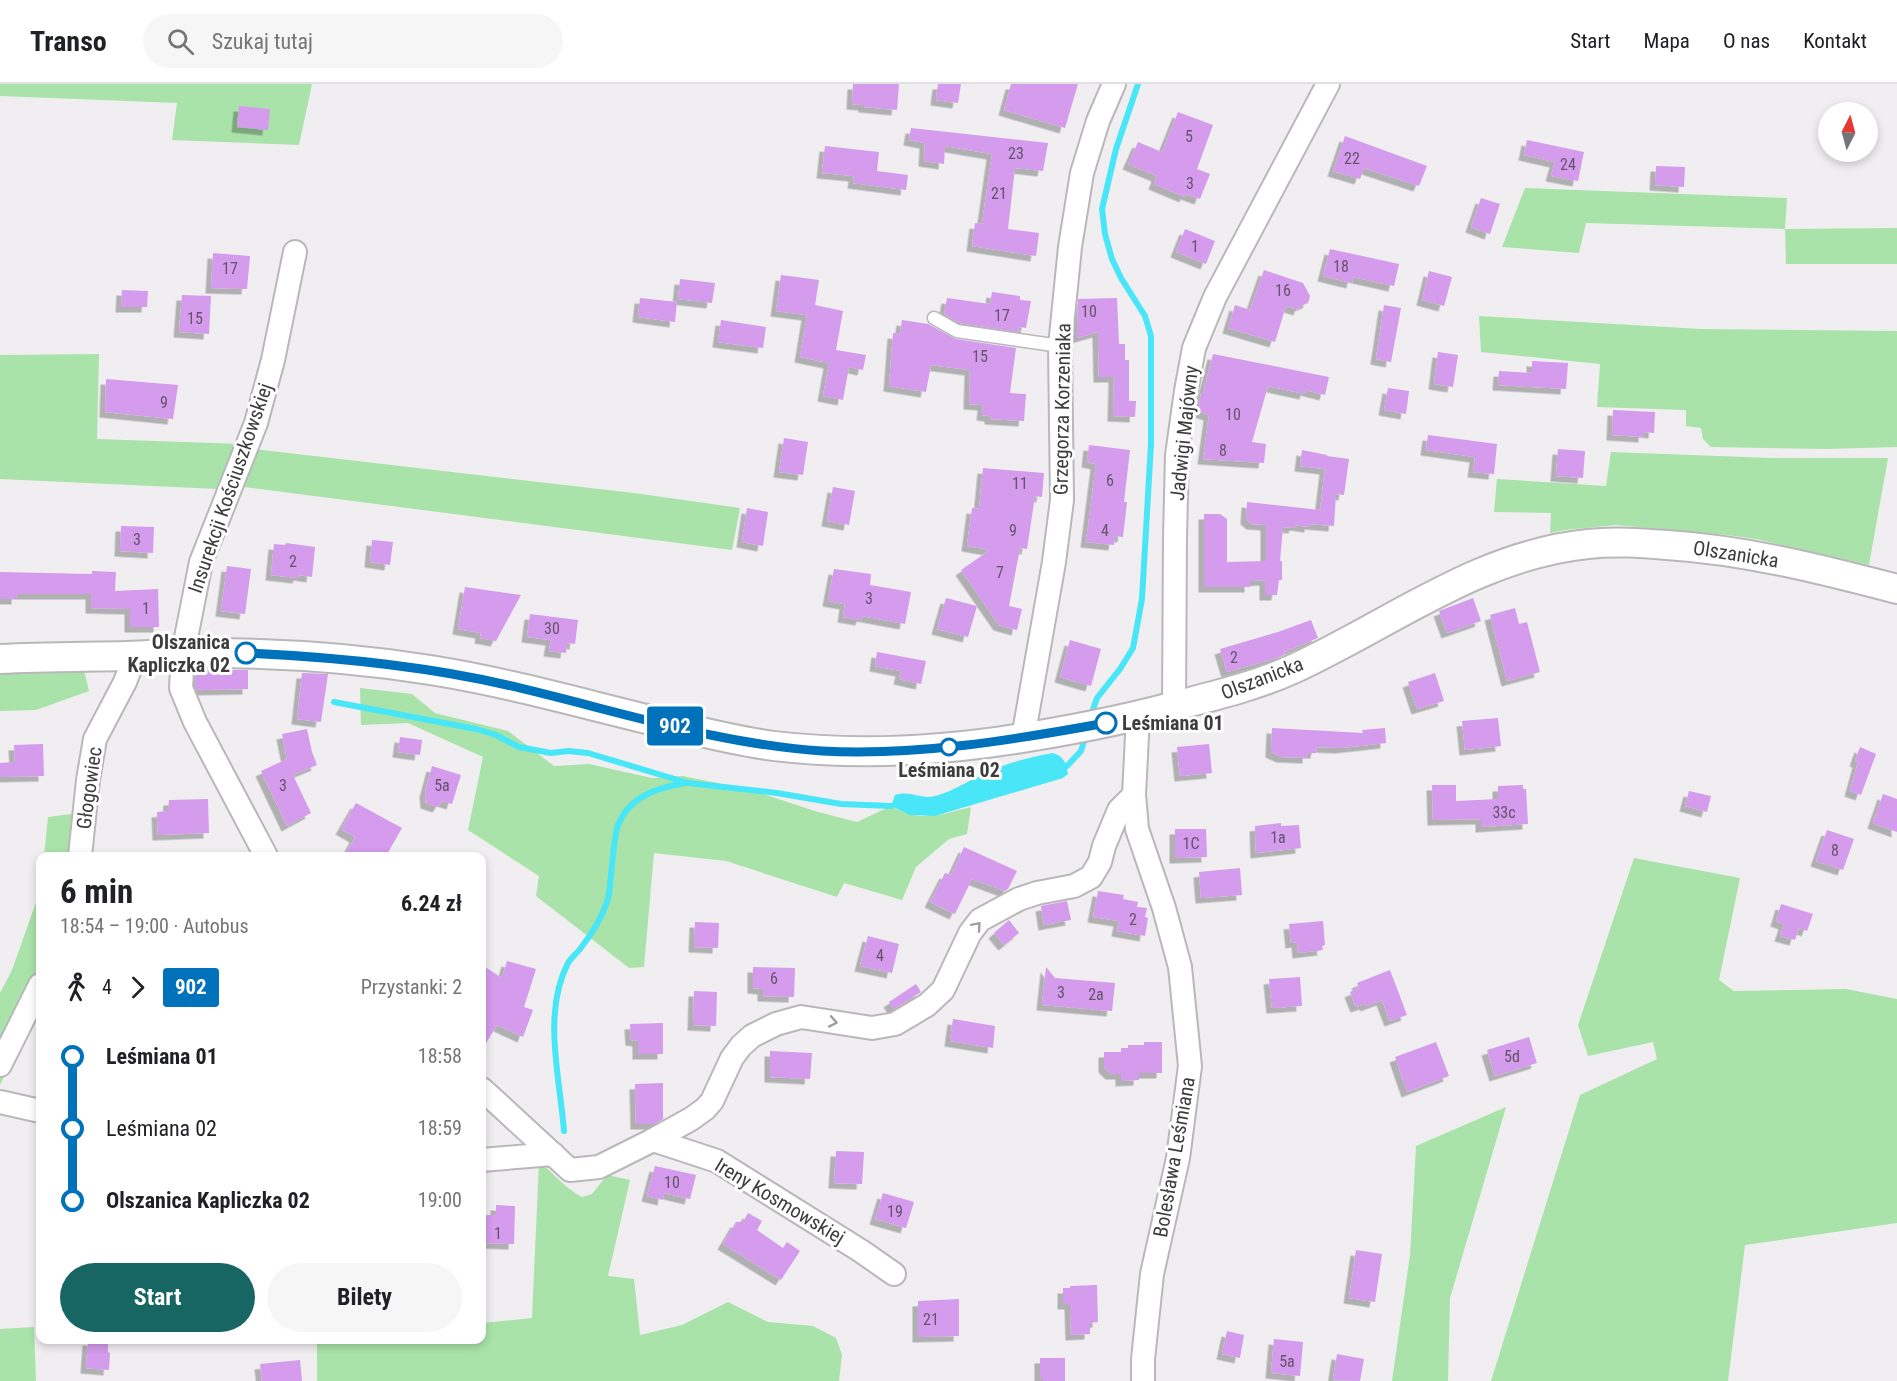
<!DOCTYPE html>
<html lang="pl">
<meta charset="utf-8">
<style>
body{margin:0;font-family:"Roboto Condensed",sans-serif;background:#f6f6f6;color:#202124;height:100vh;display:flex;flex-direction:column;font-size:22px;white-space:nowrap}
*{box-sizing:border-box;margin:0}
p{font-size:20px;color:#757577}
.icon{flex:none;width:33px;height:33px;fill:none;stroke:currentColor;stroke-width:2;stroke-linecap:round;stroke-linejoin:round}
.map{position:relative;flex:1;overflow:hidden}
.side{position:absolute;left:36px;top:768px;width:450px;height:492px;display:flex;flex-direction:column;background:#fff;border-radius:12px;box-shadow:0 3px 9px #0003}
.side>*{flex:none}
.badge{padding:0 12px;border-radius:4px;font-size:21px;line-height:39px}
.needle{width:39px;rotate:6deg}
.fabs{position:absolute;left:1818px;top:18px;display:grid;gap:12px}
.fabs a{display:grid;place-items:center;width:60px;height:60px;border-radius:50%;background:#fff;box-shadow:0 3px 9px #0003;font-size:30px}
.map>.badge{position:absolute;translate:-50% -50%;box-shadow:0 0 0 3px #fff}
.legs{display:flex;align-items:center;gap:9px;height:66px;padding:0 24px;font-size:20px}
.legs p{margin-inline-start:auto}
.overview{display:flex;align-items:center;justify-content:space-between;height:102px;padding:0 24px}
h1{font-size:33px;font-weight:700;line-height:45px}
.button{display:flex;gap:12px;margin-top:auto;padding:12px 24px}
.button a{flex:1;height:69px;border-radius:36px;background:#186663;color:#fff;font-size:24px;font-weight:700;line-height:69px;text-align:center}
.button a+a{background:#f6f6f6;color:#202124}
ul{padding:0 24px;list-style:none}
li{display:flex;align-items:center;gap:21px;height:72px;font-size:22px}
li i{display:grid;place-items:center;width:9px;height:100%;margin:0 8px;background:currentColor}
li i::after{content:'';width:15px;height:15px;margin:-8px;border:4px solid;border-radius:50%;background:#fff}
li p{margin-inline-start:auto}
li:first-child i{background:linear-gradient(#0000 50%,currentColor 0)}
li:last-child i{background:linear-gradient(currentColor 50%,#0000 0)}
header{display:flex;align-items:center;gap:36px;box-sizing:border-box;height:84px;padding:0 30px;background:#fff;border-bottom:2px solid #e0e0e0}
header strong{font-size:28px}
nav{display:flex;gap:33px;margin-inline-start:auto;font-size:21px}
.search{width:420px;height:54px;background:#f6f6f6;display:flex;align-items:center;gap:15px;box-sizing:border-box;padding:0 21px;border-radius:33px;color:#757577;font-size:22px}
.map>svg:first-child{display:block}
.green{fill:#a9e3a9}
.water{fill:#48e6f7}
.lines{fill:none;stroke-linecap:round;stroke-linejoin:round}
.stream{stroke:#48e6f7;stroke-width:6}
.building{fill:#d59bed;filter:url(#shadow)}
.service-casing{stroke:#b9b7ba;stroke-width:15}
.minor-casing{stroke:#b9b7ba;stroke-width:26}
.tertiary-casing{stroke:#b9b7ba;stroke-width:32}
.service{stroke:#fff;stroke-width:12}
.minor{stroke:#fff;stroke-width:22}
.tertiary{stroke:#fff;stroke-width:28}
.oneway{stroke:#9e9e9e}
.line-1-casing{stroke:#fff;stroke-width:14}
.line-1{stroke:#0072bc;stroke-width:9}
.stop-1-dot{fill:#fff;stroke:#0072bc;stroke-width:3}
.labels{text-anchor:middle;stroke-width:6;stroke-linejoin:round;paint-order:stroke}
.number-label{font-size:16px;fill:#63546a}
.street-label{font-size:20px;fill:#3d3d3e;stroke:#fff}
.stop-label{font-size:20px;font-weight:bold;fill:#3d3d3e;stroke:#fff;text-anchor:end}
</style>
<header>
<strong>Transo</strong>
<div class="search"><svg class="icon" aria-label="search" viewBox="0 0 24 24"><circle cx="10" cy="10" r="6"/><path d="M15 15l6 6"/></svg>Szukaj tutaj</div>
<nav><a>Start</a><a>Mapa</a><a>O nas</a><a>Kontakt</a></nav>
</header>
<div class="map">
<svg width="1897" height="1297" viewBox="0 0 1897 1297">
<defs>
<filter id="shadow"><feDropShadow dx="-5.5" dy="5.5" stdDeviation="0" flood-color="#0004"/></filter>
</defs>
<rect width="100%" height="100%" fill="#f0eef1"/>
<g class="green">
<polygon points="0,0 312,0 299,61 172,56 177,19 0,12"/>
<polygon points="1525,104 1787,114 1785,145 1897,144 1897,180 1786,180 1785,145 1586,139 1579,169 1502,163"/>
<polygon points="1479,232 1701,245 1897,247 1897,363 1826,365 1711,363 1703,355 1701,344 1686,342 1686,326 1597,323 1600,280 1481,268"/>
<polygon points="99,270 97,355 241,360 218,405 0,395 0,271"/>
<polygon points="254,365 634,409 740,424 732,466 237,402"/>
<polygon points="1611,368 1771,374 1888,374 1869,481 1756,455 1727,451 1616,441 1565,446 1550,449 1551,429 1494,428 1497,395 1606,402"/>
<polygon points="0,586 84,586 89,607 36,626 0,627"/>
<path d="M360 604 412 610 435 629 508 647 554 682 589 680 652 694 683 692 747 705 818 728 857 738 891 722C920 739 940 731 971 723L967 750 949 755 916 783 902 816 844 799 837 813 726 777 654 769 644 883 629 884 536 812 539 792 468 746 483 673 408 639 361 641Z"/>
<polygon points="79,729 80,772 44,772 48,733"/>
<polygon points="1634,774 1740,794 1719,896 1734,907 1846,905 1897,915 1897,1139 1745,1161 1728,1297 1491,1297 1580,1011 1657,975 1653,958 1588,972 1578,941"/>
<polygon points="40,807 40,919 0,1001 0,909 12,886"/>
<polygon points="1506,1023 1450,1214 1448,1297 1392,1297 1410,1171 1416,1062"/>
<path d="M539 1078C554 1089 564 1104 582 1113L592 1110 607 1091 630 1096 608 1192 634 1195 640 1251 682 1241 728 1218 768 1238 813 1242 836 1254 842 1271 839 1297H317V1256H482V1239L532 1234Z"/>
<polygon points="34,1243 36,1297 0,1297 0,1245"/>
</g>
<path class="water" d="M1053 669C1064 673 1066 678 1068 690L1063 694 935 732 910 731 891 722 895 711C911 706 921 716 935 712 955 707 972 694 990 687 1010 678 1031 673 1053 669Z"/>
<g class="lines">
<g class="stream">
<polyline points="334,618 476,645 496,651 519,663 551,669 568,667 588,669 688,699 777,709 841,720 891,722"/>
<polyline points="1090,634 1097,614 1120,585 1133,564 1142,515 1151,360 1151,252 1145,232 1121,194 1112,175 1105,150 1102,125 1116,65 1138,0"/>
<polyline points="1067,682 1081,667 1086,650"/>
<path d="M564 1047C560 994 542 929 568 879 571 874 576 870 580 865 591 851 601 836 607 818 610 810 610 800 611 791 612 780 615 749 618 741 630 712 657 704 685 699"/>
</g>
</g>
<g class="building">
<polygon points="853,0 899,0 897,26 864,23 864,21 852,20"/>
<polygon points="938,0 961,0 958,19 936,16"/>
<polygon points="1011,0 1078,0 1065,44 1004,26"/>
<polygon points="239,22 270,25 268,46 237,43"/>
<polygon points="1178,28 1213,41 1197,85 1210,90 1200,115 1186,110 1185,113 1154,100 1157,92 1128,80 1138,58 1162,68"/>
<polygon points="911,44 1048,59 1043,87 1015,84 1008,145 1039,149 1036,172 972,162 975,139 982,140 992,70 945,62 944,80 924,77 925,59 909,56"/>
<polygon points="1345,52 1427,82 1419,102 1364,84 1360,95 1333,87"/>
<polygon points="1527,56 1584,68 1578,97 1551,92 1555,78 1524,71"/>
<polygon points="825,62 879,68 877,87 908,91 906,106 853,99 854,92 822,89"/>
<polygon points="1656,82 1685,83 1684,103 1655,101"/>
<polygon points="1481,114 1500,120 1490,150 1471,143"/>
<polygon points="1185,145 1215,157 1206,180 1176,168"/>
<polygon points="1330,165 1399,180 1394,202 1353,193 1352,199 1323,192"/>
<polygon points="213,169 250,172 247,205 211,204"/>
<polygon points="1264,186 1303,199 1310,212 1308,219 1300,222 1299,226 1286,222 1275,258 1228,244 1235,221 1250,226"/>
<polygon points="1429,187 1452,193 1444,222 1422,216"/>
<polygon points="781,191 819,196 815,221 843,227 836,266 866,271 863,286 849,283 843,316 823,312 829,279 800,273 807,231 776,227"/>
<polygon points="680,195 715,199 712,219 678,215"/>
<polygon points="122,206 148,207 147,223 121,223"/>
<polygon points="992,208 1020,212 1020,216 1031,217 1026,244 1019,243 1018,248 960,239 944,230 947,214 990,220"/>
<polygon points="182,211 211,212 209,250 179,248"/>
<polygon points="640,214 677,218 675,238 638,233"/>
<polygon points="1117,214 1119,260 1125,260 1125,276 1129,276 1129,317 1136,317 1135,333 1113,332 1114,293 1099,293 1098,248 1077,254 1078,215"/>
<polygon points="1384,221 1401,224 1391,278 1376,275"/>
<polygon points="721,236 766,243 763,264 718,258"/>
<polygon points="902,236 928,240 956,255 1016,264 1010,309 1026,310 1024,337 990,335 990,332 982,331 983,321 969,320 970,286 931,281 926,308 889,302 893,249 900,250"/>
<polygon points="1438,268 1458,271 1453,303 1434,300"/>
<polygon points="1213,270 1329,293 1325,311 1306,306 1305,310 1268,302 1252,358 1266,360 1264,379 1203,375 1209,331 1197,327 1201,310 1203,310"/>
<polygon points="1532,277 1568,279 1566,305 1498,301 1499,287 1532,289"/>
<polygon points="106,295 178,301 173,335 105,328"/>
<polygon points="1388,304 1409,307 1406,330 1384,326"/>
<polygon points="1613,326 1655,328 1654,349 1644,348 1644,353 1612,351"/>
<polygon points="1428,351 1497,360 1494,390 1473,388 1475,373 1426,366"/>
<polygon points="784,354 808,358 803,391 779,388"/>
<polygon points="1089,361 1130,366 1124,418 1127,418 1123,453 1115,452 1114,461 1086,458 1096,380 1087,378"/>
<polygon points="1558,365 1585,367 1583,394 1556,392"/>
<polygon points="1302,366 1327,371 1327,372 1349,375 1344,411 1336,410 1334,442 1310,440 1310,443 1295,441 1294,444 1283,443 1280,477 1282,477 1282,496 1279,496 1277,511 1265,511 1265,496 1250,497 1250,503 1204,503 1204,430 1220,430 1227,435 1227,478 1266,477 1266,441 1252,440 1246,435 1247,418 1320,426 1325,385 1300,382"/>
<polygon points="983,384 1044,389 1042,413 1035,412 1027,465 1020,464 1009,522 1022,525 1017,546 999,541 961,486 990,466 967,462 972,424 979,425"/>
<polygon points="833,403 855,407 849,441 827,437"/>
<polygon points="747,424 768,428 763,462 742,458"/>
<polygon points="121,442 154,443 153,469 120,467"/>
<polygon points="372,456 393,458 390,481 370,478"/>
<polygon points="286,459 315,463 312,493 299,491 298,494 271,491 274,460 285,461"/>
<polygon points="227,482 251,485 245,530 221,527"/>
<polygon points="834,485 871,490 870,501 911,508 905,540 862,532 861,536 843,533 845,520 828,517"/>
<polygon points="92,487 116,488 115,507 158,505 159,543 130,543 130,525 91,524 91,510 17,510 17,515 0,515 0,488 92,490"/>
<polygon points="465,503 521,511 496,557 480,554 481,549 458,545"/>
<polygon points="946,514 977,522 968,553 937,545"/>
<polygon points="1473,514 1481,537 1447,549 1439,527"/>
<polygon points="1515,524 1519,540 1527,538 1540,588 1507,597 1490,531"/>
<polygon points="530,530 578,536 575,560 567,559 566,569 549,567 551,556 527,553"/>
<polygon points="1311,536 1318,554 1284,568 1285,570 1280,573 1227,588 1220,565 1278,548"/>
<polygon points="1070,556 1101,565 1091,602 1060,593"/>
<polygon points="877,568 926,577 921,600 899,595 901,587 875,582"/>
<polygon points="196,586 248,586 248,605 196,606 195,602"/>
<polygon points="302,589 328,590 321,638 297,635"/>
<polygon points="1435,589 1444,617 1417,625 1408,598"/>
<polygon points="1498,634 1501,662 1465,666 1462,637"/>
<polygon points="1272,644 1363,649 1362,646 1385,644 1386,659 1341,664 1317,663 1316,669 1308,669 1308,674 1282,673 1271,668"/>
<polygon points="307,645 312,668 317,681 293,691 311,729 287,742 261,687 287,675 282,650"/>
<polygon points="400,653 422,656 420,671 398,668"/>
<polygon points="43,660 44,692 0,693 0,679 15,678 14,661"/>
<polygon points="1209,660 1212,689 1180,692 1177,663"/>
<polygon points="1860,663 1876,670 1861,711 1850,707 1858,678 1855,677"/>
<polygon points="432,682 461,691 452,720 442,717 438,723 426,719 425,708"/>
<polygon points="1432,701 1456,701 1456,717 1498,715 1498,702 1523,701 1523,705 1526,705 1528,740 1481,743 1481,735 1433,736"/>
<polygon points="1689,707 1711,712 1707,728 1685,722"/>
<polygon points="1883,710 1897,715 1897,748 1873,739"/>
<polygon points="208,715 209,749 158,751 157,728 168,727 169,716"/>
<polygon points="356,719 402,744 386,772 345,772 355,753 341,745"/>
<polygon points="1281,739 1281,742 1299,741 1301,764 1256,769 1255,742"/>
<polygon points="1175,745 1206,745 1207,773 1175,774"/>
<polygon points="1827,746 1854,755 1843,786 1816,777"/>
<polygon points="964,763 1017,787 1008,805 1005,807 972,795 955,830 930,818 945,789 951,791"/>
<polygon points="1240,784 1242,811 1201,814 1199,788"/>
<polygon points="1098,807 1124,811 1123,815 1138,818 1137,823 1147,824 1145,833 1148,834 1145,852 1117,847 1119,837 1093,833"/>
<polygon points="1067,817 1071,836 1044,841 1041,822"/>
<polygon points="1781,820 1813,830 1807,847 1799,844 1795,856 1780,852 1784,840 1776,837"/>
<polygon points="1009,836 1019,849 1004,861 994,849"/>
<polygon points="1323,837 1325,861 1322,862 1323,866 1298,869 1297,858 1291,859 1289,840"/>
<polygon points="695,838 719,839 718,864 694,863"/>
<polygon points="868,852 899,860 892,889 860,882"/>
<polygon points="507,877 536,885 524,923 533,926 523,953 497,941 482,966 482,881 502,894"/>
<polygon points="753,883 795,884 794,913 763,912 763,905 753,904"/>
<polygon points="1046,883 1055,894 1115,899 1112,927 1042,921"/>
<polygon points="1390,886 1407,931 1390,937 1382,916 1366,922 1365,920 1356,923 1350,908 1359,904 1357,899"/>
<polygon points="1300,893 1302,922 1272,924 1269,895"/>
<polygon points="916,900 921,908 894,925 889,918"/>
<polygon points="694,907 717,908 716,942 693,941"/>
<polygon points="953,935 995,942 993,964 950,957"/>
<polygon points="663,939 663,970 638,970 638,957 631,956 630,940"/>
<polygon points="1529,953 1537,979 1495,992 1487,966"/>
<polygon points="1144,958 1162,958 1162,989 1139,989 1139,996 1121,997 1121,990 1111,990 1104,983 1104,968 1121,968 1121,964 1128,964 1128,961 1144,961"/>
<polygon points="1436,958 1449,992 1407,1008 1395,973"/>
<polygon points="770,967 812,969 810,995 770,993"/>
<polygon points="663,999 663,1035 655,1040 636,1040 635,1000"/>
<polygon points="836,1067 864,1068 862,1100 834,1099"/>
<polygon points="655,1082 696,1091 690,1115 664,1109 663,1116 647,1112"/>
<polygon points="883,1109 914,1118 906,1144 875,1135"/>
<polygon points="496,1121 515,1122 514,1160 482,1159 483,1131 496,1131"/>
<polygon points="748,1129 762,1137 757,1146 783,1164 787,1158 800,1167 781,1196 723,1160 736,1138 743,1138"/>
<polygon points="1356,1166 1382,1170 1375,1218 1349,1214"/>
<polygon points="1097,1201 1098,1238 1090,1239 1090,1250 1071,1251 1070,1220 1063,1220 1063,1204 1070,1204 1070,1202"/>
<polygon points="959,1215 959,1252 918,1253 918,1217"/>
<polygon points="1227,1247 1244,1251 1240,1274 1222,1270"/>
<polygon points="1274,1255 1303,1258 1300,1292 1271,1289"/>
<polygon points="88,1256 108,1257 108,1268 110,1269 109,1286 86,1284"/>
<polygon points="1337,1270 1364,1275 1360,1297 1333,1296"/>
<polygon points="1040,1274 1065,1274 1065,1297 1043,1297 1043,1294 1040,1294"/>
<polygon points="300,1276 302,1297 262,1297 260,1280"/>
</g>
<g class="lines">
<g class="service-casing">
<polyline id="service" points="934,234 957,247 1060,262"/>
</g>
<g class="minor-casing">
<g id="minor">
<polyline points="1174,623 1175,453 1177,371 1186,307 1194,264 1215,213 1328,0"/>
<polyline points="1138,632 1134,711 1137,745 1164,824 1180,883 1190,982 1178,1074 1152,1190 1143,1275 1143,1297"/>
<polyline points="1023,654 1054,478 1062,416 1060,262 1070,163 1082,89 1098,37 1114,0"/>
<polyline points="80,772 88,696 95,655 125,598 135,572"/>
<polyline points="266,772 195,638 181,604 183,569 201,478 256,339 273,276 295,168"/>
<polyline points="0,981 40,901"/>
<polyline points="482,1005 570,1086 599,1083 653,1056 717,1077 861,1167 894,1190"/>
<polyline points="0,1018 40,1027"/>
<polyline points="653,1056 691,1035 705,1025 712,1017 732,974 741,962 752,952 776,940 801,933 872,944 895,940 927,921 943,906 970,849 980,836 1019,815 1037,809 1074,802 1091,793 1100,778 1104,762 1119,726 1134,711"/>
<polyline points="482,1076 553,1070"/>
</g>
</g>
<g class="tertiary-casing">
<path id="tertiary" d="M0 575C42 573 85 573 127 572 153 571 179 569 206 569 281 569 356 574 430 586 507 598 583 620 659 638 697 647 735 657 774 662 858 672 944 667 1028 653 1083 644 1137 633 1190 618 1225 609 1260 600 1293 585 1391 540 1478 471 1588 460 1614 457 1641 459 1667 461 1745 466 1821 485 1897 505"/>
</g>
<use href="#service" class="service"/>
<use href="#minor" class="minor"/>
<use href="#tertiary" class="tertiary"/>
</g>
<defs><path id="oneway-chevron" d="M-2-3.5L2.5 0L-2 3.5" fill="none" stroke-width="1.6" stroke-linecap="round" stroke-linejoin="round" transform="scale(1.5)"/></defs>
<g class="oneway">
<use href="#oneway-chevron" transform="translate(977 842) rotate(-49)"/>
<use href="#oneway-chevron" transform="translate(833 938) rotate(11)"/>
</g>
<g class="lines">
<g class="line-1-casing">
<path id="line-1" d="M246 569C334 573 421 581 507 601 611 625 715 660 822 667 917 672 1013 656 1106 639"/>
</g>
<use href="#line-1" class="line-1"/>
</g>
<g class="stop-1-dot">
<circle cx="246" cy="569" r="10"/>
<circle cx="1106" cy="639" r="10"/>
<circle cx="949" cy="663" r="8"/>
</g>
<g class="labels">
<g class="number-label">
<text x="1189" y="58">5</text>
<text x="1016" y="75">23</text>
<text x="1352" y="80">22</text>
<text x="1568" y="86">24</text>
<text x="1190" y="105">3</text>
<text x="999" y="115">21</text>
<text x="1195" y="168">1</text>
<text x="1341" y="188">18</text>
<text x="230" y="190">17</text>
<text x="1283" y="212">16</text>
<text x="1089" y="233">10</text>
<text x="1002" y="237">17</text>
<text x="195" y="240">15</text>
<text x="980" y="278">15</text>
<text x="164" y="324">9</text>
<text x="1233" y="336">10</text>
<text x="1223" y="372">8</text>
<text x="1110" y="402">6</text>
<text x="1020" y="405">11</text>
<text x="1013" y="452">9</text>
<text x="1105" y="452">4</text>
<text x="137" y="461">3</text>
<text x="293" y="483">2</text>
<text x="1000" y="494">7</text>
<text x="869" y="520">3</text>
<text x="146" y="530">1</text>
<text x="552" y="550">30</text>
<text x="1234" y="579">2</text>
<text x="283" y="707">3</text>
<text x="442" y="707">5a</text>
<text x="1504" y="734">33c</text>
<text x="1278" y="759">1a</text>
<text x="1191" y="765">1C</text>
<text x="1835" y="772">8</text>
<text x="1133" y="841">2</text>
<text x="880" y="877">4</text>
<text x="774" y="900">6</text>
<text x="1061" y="914">3</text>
<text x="1096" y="916">2a</text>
<text x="1512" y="978">5d</text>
<text x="672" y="1104">10</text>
<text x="895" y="1133">19</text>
<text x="498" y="1155">1</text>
<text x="931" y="1241">21</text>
<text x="1287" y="1283">5a</text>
</g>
<g class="street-label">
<text transform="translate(1062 325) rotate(-89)" y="7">Grzegorza Korzeniaka</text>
<text transform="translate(1184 349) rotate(-84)" y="7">Jadwigi Majówny</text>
<text transform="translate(230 404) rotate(-71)" y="7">Insurekcji Kościuszkowskiej</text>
<text transform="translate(1736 470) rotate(9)" y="7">Olszanicka</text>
<text transform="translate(1262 594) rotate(-21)" y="7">Olszanicka</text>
<text transform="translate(89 704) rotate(-82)" y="7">Głogowiec</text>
<text transform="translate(1174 1073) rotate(-80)" y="7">Bolesława Leśmiana</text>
<text transform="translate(780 1117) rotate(31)" y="7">Ireny Kosmowskiej</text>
</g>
<g class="stop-label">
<text x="230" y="565">Olszanica<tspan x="230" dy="23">Kapliczka 02</tspan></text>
<text x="1122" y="646" text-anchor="start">Leśmiana 01</text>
<text x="949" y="693" text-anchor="middle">Leśmiana 02</text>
</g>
</g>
</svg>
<div class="fabs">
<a><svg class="needle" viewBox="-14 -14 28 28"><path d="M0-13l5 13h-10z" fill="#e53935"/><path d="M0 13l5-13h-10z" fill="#757577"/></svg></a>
</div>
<b class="badge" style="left:675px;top:642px;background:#0072bc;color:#fff">902</b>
<section class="side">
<div class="overview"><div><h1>6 min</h1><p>18:54 – 19:00 · Autobus</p></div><b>6.24 zł</b></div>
<div class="legs"><svg class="icon" aria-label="walk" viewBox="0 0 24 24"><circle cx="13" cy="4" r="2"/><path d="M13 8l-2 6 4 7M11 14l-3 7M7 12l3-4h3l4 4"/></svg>4<svg class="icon" aria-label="forward" viewBox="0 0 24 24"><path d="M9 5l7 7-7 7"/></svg><b class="badge" style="background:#0072bc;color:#fff">902</b><p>Przystanki: 2</p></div>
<ul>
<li><i style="color:#0072bc"></i><b>Leśmiana 01</b><p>18:58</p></li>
<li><i style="color:#0072bc"></i><span>Leśmiana 02</span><p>18:59</p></li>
<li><i style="color:#0072bc"></i><b>Olszanica Kapliczka 02</b><p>19:00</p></li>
</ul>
<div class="button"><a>Start</a><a>Bilety</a></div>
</section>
</div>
